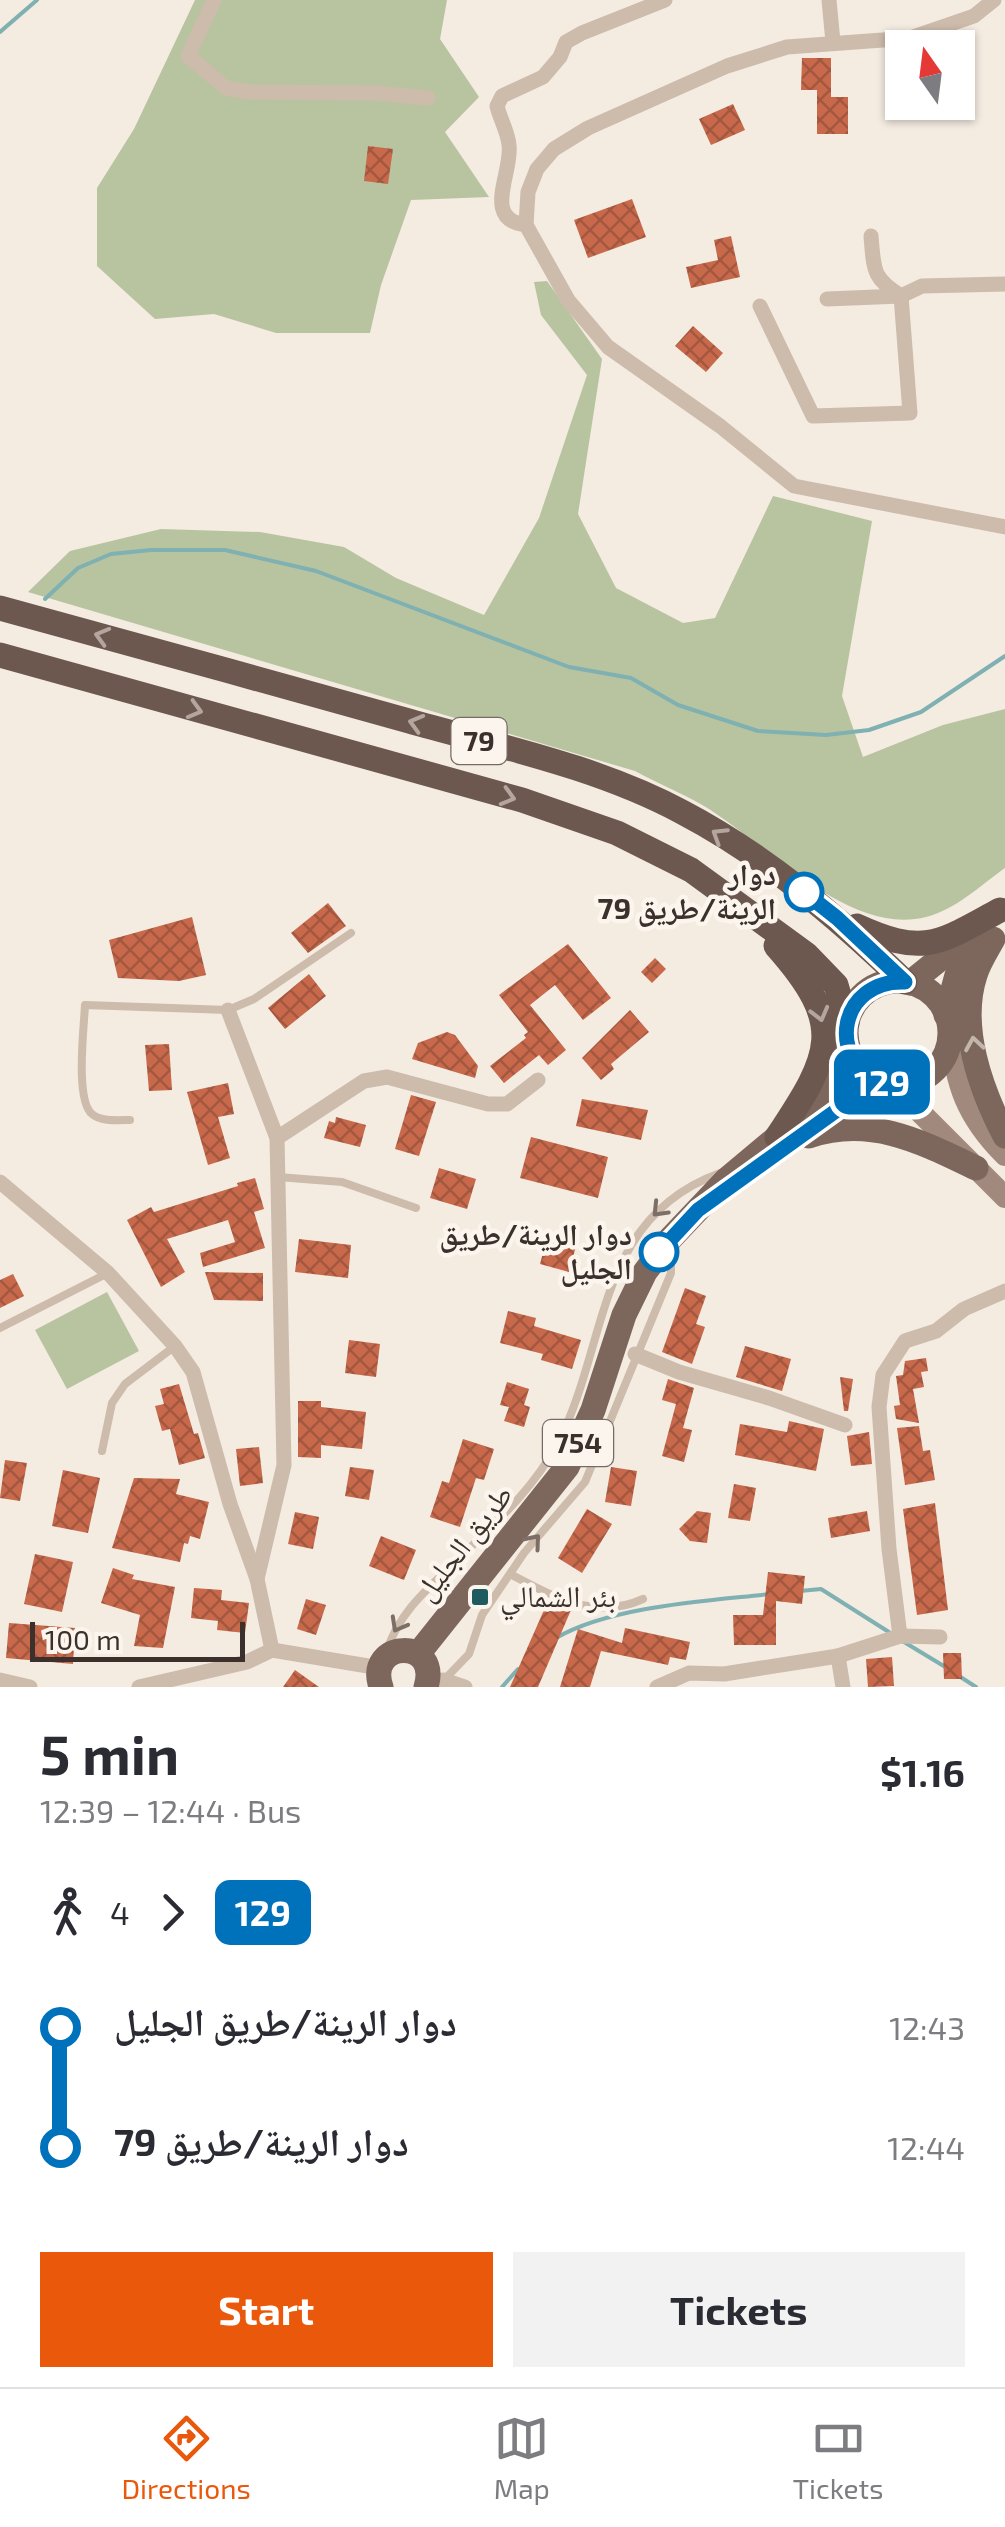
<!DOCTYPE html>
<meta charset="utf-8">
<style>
body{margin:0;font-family:"Exo 2","Noto Naskh Arabic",sans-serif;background:#f2f2f3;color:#2b2b33;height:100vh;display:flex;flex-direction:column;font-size:38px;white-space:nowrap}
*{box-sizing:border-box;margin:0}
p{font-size:32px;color:#7c7c81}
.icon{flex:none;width:55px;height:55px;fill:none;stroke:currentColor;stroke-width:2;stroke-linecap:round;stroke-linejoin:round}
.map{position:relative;height:1687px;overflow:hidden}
.sheet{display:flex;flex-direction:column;background:#fff;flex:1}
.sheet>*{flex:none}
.badge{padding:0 20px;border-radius:15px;font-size:35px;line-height:65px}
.needle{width:65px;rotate:346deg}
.fabs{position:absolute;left:885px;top:30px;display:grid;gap:20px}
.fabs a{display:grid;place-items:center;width:90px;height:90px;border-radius:0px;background:#fff;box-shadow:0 2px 8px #0004;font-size:50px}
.scale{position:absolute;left:30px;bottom:25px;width:215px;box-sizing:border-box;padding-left:10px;border:5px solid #3b302b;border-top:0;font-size:28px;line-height:35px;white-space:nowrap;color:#3b302b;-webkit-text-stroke:8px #fbf5ee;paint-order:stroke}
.map>.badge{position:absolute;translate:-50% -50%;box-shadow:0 0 0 5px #fff}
.legs{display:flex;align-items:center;gap:15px;height:110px;padding:0 40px;font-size:32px}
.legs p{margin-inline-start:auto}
.head{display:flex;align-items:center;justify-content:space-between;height:170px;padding:0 40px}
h1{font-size:55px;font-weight:700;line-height:75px}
.cta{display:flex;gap:20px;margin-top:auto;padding:20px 40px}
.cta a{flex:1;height:115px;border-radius:0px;background:#ea580c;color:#fff;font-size:40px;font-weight:700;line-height:115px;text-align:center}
.cta a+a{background:#f2f2f3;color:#2b2b33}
ul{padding:0 40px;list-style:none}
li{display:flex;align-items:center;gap:35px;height:120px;font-size:38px}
li i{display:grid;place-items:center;width:15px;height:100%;margin:0 12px;background:currentColor}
li i::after{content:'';width:25px;height:25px;margin:-12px;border:8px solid;border-radius:50%;background:#fff}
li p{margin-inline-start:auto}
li:first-child i{background:linear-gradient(#0000 50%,currentColor 0)}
li:last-child i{background:linear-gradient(currentColor 50%,#0000 0)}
.dock{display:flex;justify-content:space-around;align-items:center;height:140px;border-top:2px solid #e1e1e2;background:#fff;font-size:28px;color:#7c7c81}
.dock a{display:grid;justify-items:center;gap:5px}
.dock .on{color:#ea580c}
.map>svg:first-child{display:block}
.green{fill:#b8c4a0}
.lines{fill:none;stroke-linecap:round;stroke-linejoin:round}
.stream{stroke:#7fb0b2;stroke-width:4}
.building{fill:url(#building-cross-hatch)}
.service{stroke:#cdbbac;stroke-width:8}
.minor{stroke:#cdbbac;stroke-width:15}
.secondary{stroke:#a18a7d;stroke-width:22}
.primary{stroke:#7d675c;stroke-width:25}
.trunk{stroke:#6c584f;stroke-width:25}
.oneway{stroke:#b4a69e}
.oneway2{stroke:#c2b5ac}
.oneway3{stroke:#7d6f65}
.line-1-casing{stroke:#fff;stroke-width:22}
.line-1{stroke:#0072bc;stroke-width:15}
.stop-1-dot{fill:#fff;stroke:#0072bc;stroke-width:5}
.poi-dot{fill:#1f5a5e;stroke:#fbf5ee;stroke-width:4}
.labels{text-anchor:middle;stroke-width:9;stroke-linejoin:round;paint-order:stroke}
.shield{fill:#fbf5ee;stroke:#756b66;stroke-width:2.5}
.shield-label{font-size:28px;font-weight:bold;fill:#3b302b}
.stop-label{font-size:30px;font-weight:bold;fill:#3b302b;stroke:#fbf5ee;text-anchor:end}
.street-label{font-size:30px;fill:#3b302b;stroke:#fbf5ee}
.poi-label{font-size:30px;fill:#3b302b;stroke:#fbf5ee;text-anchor:start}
</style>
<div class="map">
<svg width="1005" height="1687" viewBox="0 0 1005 1687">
<defs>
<pattern id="building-cross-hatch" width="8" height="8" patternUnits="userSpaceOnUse" patternTransform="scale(2.5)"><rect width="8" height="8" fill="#c8694b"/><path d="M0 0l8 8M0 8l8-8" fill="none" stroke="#a4573f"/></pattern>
</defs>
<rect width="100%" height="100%" fill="#f4ebe1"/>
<g class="green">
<polygon points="195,0 447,0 440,39 479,97 445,132 489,197 411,200 381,285 370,333 276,333 214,314 155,319 97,266 97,188 134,129"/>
<path d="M547 281 602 359 578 514 616 588 683 623 715 618 773 496 872 521 842 696 863 757 943 725 1005 709V868C981 885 955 910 926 917 848 937 766 843 704 806 682 793 657 783 635 771L28 592 70 551 161 529 260 532 344 547 396 578 484 615 539 518 587 375 541 315 534 282Z"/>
<polygon points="107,1292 139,1351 67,1389 35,1330"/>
</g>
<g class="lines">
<g class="stream">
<polyline points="0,32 37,0"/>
<polyline points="45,599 78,568 111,554 151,550 225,550 316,571 569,667 631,678 678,705 758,731 826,735 869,730 921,712 1005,656"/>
<polyline points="800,1591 821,1589 892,1634"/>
<path d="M556 1638C611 1606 707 1601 770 1594"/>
<polyline points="904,1642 947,1668"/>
<polyline points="959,1676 976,1687"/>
<polyline points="502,1687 518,1669"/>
</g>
</g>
<g class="building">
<polygon points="802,58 831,58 831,97 848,97 848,134 817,134 817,90 801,90"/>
<polygon points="733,104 745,130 711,145 699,119"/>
<polygon points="368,146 393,149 388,184 364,181"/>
<polygon points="632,199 646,237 588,258 574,220"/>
<polygon points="731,236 740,277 691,288 686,267 718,260 714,240"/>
<polygon points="693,326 723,353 706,372 675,346"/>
<polygon points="328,903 346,926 308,953 291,933"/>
<polygon points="192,917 206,975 179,981 118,978 109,940"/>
<polygon points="568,944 611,998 583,1020 555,985 530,1005 566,1050 548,1065 539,1055 504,1083 490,1066 526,1038 524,1035 528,1032 499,995"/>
<polygon points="655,958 666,969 652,983 641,972"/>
<polygon points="309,974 326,996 285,1029 268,1008"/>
<polygon points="630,1010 649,1032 611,1064 614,1069 601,1080 582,1058"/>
<polygon points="447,1032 455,1035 478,1066 475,1078 412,1059 418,1043"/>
<polygon points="169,1044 172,1090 149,1091 145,1045"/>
<polygon points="228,1083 234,1114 218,1117 230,1158 208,1165 187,1092"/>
<polygon points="411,1095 436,1102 419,1156 395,1149"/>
<polygon points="582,1099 648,1110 641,1140 576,1126"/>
<polygon points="336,1117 366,1125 360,1147 324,1138 329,1121 335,1123"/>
<polygon points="531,1137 608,1157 598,1198 520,1178"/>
<polygon points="439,1168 476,1179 467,1209 430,1198"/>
<polygon points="255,1178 264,1209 254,1212 265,1248 203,1267 200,1253 235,1242 228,1220 167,1239 185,1272 161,1287 127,1220 151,1207 154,1212 238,1186 237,1183"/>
<polygon points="547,1238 576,1246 569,1272 540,1264"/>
<polygon points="299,1239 351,1245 348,1278 295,1272"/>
<polygon points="205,1272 263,1273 263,1301 214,1300"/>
<polygon points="13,1274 24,1296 0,1308 0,1280"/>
<polygon points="685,1288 706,1296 696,1324 705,1327 692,1364 662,1352"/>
<polygon points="508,1311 536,1318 534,1326 581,1340 572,1369 541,1360 543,1354 500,1343"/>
<polygon points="349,1340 380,1344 376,1377 345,1373"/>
<polygon points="745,1346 791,1359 782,1391 736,1377"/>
<polygon points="926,1358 928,1371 921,1372 924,1387 913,1389 919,1423 896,1419 894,1406 900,1405 896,1376 903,1375 905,1361"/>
<polygon points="840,1377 853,1379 848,1411 844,1411"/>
<polygon points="668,1379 694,1388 683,1428 692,1430 684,1462 662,1456 676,1404 662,1400"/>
<polygon points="507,1382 529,1389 524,1405 530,1407 524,1427 504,1421 509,1407 500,1405"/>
<polygon points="179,1384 194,1434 198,1433 205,1458 179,1465 170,1429 162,1431 155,1406 164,1404 160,1389"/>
<polygon points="298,1401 321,1401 321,1407 366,1412 362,1449 321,1445 321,1458 298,1457"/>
<polygon points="789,1421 824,1429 816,1471 735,1455 740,1424 787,1432"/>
<polygon points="919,1426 923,1451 930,1450 935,1480 905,1485 897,1428"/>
<polygon points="869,1432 872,1464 851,1466 847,1436"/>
<polygon points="463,1439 494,1449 484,1480 476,1478 460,1527 430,1517 442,1481 449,1483"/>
<polygon points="259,1447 263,1483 240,1486 236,1449"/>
<polygon points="5,1460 27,1463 20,1501 0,1498"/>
<polygon points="350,1467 374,1470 369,1500 345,1496"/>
<polygon points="611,1467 637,1471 631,1506 605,1502"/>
<polygon points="63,1470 100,1478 88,1533 52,1526"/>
<polygon points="134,1478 180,1479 176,1494 209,1502 200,1539 190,1536 188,1544 184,1543 180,1562 112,1548"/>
<polygon points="734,1484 756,1488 750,1521 728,1518"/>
<polygon points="935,1503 948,1610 917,1615 903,1509"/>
<polygon points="587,1509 612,1524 582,1573 558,1558"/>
<polygon points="697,1511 711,1513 707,1543 690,1541 679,1529"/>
<polygon points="867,1511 870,1531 831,1538 828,1518"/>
<polygon points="295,1512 319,1517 313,1549 288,1544"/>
<polygon points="381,1536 416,1550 404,1580 369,1566"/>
<polygon points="35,1554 73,1562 62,1612 24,1604"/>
<polygon points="113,1568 134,1575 132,1579 175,1587 163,1648 134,1646 140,1615 101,1603"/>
<polygon points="768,1572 805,1576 802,1604 776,1601 776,1645 734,1645 733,1615 763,1615"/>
<polygon points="194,1588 222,1590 221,1600 249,1603 245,1633 217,1630 218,1621 191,1618"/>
<polygon points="306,1599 326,1605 316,1635 297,1629"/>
<polygon points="548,1601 571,1610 538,1687 510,1687"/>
<polygon points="9,1623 75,1628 73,1664 6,1658"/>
<polygon points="625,1628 690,1642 686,1660 670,1657 668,1665 601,1651 590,1687 560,1687 578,1629 622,1643"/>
<polygon points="943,1653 961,1653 962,1679 944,1679"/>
<polygon points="892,1657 894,1686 868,1687 866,1659"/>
<polygon points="295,1670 319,1687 283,1687"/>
</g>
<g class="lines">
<g class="service">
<path d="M130 1120C119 1120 101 1122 92 1114 75 1100 84 1027 85 1005L228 1010 254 999 351 933"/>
<polyline points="278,1177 342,1182 416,1208"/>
<polyline points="0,1328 108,1273"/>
<polyline points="102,1451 112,1403 125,1384 175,1346"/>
<path d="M510 1574C552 1596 595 1621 643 1599"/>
<path d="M387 1650C399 1614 424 1592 450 1567 490 1528 533 1491 559 1441 609 1341 596 1218 720 1173"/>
<polyline points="444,1680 469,1654 482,1615 524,1553 585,1482 671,1273 671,1249"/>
</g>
<g class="minor">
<polyline points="214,0 188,56 226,88 248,92 376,93 428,98"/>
<path d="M665 0 582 33 566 42 560 57 543 77 502 96 497 106C500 119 508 132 509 145 513 172 481 220 526 225L568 300 608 347 720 426 794 486 1005 527"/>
<polyline points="829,0 833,42"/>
<polyline points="526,225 528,192 537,169 554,149 588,128 727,66 787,47 910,38 974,16 994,0"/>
<polyline points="827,299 901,296 922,286 1005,284"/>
<path d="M760 306 813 416 910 413 901 296C872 278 874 270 871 236"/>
<polyline points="228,1010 277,1138 284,1465 257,1579"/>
<polyline points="277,1138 364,1081 387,1077 488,1104 507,1104 538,1080"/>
<polyline points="0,1182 108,1273 175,1346 193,1372 230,1504 257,1579 272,1650"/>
<polyline points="635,1354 679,1372 769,1398 845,1425"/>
<polyline points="900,1636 889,1549 879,1407 883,1375 905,1341 936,1331 964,1309 1005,1291"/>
<polyline points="838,1656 843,1687"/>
<polyline points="0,1680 30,1687"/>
<polyline points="428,1682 444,1680 465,1687"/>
<polyline points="139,1687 247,1662 272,1650 380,1668"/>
<polyline points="657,1687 689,1673 724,1674 838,1656 900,1636 940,1637"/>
</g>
<g class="secondary">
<path d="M950 1031C956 1084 966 1116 1005 1155"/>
<polyline points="892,1084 1005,1197"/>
</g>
<g class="primary">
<path d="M993 939C987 950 979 962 975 975 958 1027 981 1090 1005 1136"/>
<circle cx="898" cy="1033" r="52"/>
<polyline points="910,983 982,925"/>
<polyline points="946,1015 957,975 977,951"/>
<polyline points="808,1132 865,1090 885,1083"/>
<path d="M809 1136C870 1115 922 1142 976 1168"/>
<polyline points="418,1654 567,1467 593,1410 624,1315 645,1272 670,1239 726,1180 823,1099 837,1078 847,1043"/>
<path d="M381 1687C365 1640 441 1637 426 1687"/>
</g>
<g class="trunk">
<path d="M0 608C136 645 273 683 409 721 501 747 598 767 682 812 766 856 837 917 905 982"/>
<polyline points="0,655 522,800 617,833 691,870 806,954 836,985 847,1023"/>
<path d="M857 926C925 957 939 943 1000 910"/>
<path d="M776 946C847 1026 832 1054 777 1137"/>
</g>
</g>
<defs><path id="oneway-chevron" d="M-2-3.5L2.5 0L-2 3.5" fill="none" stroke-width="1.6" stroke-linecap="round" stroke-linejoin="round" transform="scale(2.5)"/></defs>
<g class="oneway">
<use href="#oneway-chevron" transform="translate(102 636) rotate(-164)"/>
<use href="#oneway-chevron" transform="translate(195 710) rotate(16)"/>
<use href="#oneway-chevron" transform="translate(416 723) rotate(-164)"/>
<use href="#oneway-chevron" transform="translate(508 797) rotate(16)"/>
<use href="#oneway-chevron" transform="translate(719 835) rotate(-148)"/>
<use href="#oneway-chevron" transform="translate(820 1014) rotate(75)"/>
</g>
<use class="oneway2" href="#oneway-chevron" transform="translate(974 1044) rotate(-99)"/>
<g class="oneway3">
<use href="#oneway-chevron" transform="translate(659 1210) rotate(134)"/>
<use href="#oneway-chevron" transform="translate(534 1541) rotate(-50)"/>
<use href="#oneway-chevron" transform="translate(398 1625) rotate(119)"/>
</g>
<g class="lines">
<g class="line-1-casing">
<path id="line-1" d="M659 1252 698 1210 865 1090 885 1083C823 1061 840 979 905 982L837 918 804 892"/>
</g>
<use href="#line-1" class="line-1"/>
</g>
<g class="stop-1-dot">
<circle cx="804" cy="892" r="18"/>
<circle cx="659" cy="1252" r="18"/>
</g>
<rect class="poi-dot" x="470" y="1587" width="20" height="20" rx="5"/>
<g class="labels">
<g class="shield">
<rect x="451.5" y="718" width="55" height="46" rx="8"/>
<rect x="543" y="1420" width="70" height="46" rx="8"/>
</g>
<g class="shield-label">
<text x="479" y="751">79</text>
<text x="578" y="1453">754</text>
</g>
<g class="stop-label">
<text x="776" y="885">دوار<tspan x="776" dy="34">الرينة/طريق 79</tspan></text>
<text x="632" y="1245">دوار الرينة/طريق<tspan x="632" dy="34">الجليل</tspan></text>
</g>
<g class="street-label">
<text transform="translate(464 1543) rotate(-52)" y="10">طريق الجليل</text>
</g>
<g class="poi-label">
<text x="500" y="1607">بئر الشمالي</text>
</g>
</g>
</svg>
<div class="fabs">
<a><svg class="needle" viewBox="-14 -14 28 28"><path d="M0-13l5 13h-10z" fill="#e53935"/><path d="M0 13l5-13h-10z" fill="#7c7c81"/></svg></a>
</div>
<div class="scale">100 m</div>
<b class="badge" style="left:882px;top:1082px;background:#0072bc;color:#fff">129</b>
</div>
<section class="sheet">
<div class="head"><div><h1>5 min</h1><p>12:39 – 12:44 · Bus</p></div><b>$1.16</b></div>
<div class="legs"><svg class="icon" aria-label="walk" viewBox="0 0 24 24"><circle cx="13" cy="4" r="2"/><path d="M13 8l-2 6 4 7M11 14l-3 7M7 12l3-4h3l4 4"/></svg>4<svg class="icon" aria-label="forward" viewBox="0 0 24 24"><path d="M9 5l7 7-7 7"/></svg><b class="badge" style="background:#0072bc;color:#fff">129</b></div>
<ul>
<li><i style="color:#0072bc"></i><b>دوار الرينة/طريق الجليل</b><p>12:43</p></li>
<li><i style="color:#0072bc"></i><b>دوار الرينة/طريق 79</b><p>12:44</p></li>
</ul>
<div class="cta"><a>Start</a><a>Tickets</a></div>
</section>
<nav class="dock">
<a class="on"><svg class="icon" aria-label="directions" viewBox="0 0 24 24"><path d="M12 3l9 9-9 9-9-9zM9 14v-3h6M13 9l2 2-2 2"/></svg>Directions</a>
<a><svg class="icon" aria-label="map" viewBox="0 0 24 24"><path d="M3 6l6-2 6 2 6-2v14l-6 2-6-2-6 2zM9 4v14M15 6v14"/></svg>Map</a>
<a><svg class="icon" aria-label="tickets" viewBox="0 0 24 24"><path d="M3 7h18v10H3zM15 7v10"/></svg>Tickets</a>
</nav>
